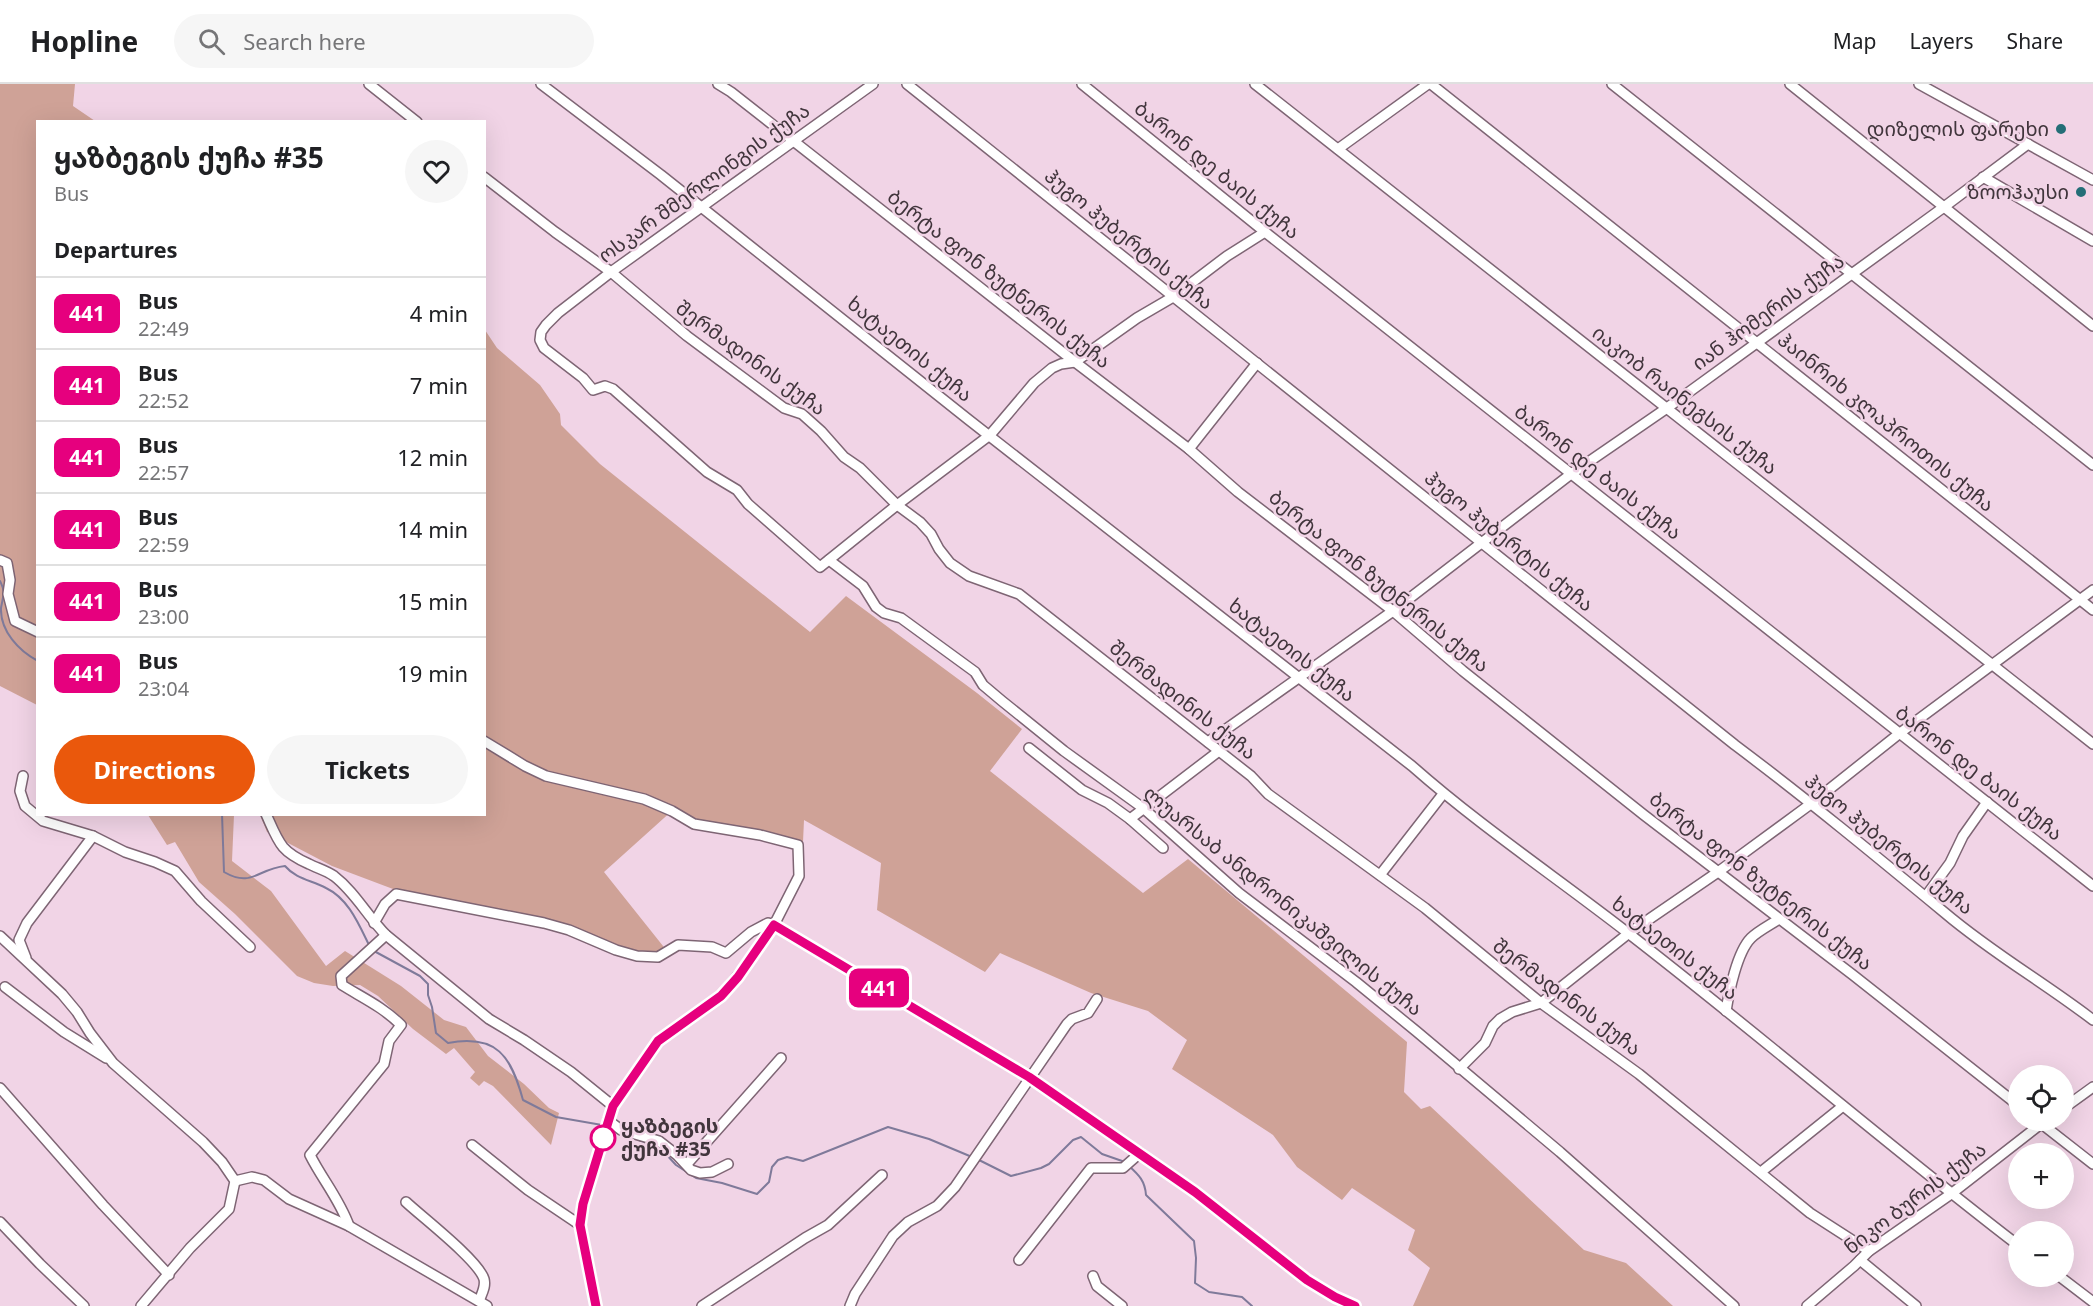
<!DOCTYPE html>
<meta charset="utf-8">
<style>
body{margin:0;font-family:"Noto Sans","Noto Sans Georgian",sans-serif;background:#f6f6f6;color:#202124;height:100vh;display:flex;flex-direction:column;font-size:22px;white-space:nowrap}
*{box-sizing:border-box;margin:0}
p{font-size:20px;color:#757577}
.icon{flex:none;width:33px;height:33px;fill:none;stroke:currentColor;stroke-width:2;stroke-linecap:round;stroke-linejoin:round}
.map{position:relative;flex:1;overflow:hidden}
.sheet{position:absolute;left:36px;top:36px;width:450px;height:696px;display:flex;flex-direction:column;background:#fff;border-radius:0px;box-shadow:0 6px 24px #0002}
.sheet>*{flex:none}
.badge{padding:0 12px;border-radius:9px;font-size:21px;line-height:39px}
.buttons{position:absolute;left:2008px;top:981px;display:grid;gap:12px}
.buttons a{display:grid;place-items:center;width:66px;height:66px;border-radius:50%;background:#fff;box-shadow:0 6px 24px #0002;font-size:30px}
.map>.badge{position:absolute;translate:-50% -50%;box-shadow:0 0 0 3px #fff}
h2{padding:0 18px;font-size:22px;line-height:54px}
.round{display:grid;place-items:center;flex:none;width:63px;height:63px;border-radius:32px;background:#f6f6f6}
.head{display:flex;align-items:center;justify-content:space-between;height:102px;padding:0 18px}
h1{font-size:28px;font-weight:700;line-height:45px}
.button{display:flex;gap:12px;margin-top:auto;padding:12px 18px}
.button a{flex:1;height:69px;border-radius:36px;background:#ea580c;color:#fff;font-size:24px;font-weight:700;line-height:69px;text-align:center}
.button a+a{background:#f6f6f6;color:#202124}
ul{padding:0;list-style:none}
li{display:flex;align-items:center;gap:18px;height:72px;padding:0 18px;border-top:2px solid #e0e0e0}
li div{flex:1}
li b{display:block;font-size:22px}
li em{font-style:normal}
li .badge{min-width:66px;font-weight:700;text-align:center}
header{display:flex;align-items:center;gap:36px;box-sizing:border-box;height:84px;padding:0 30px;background:#fff;border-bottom:2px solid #e0e0e0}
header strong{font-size:28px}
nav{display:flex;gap:33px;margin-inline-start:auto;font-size:21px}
.search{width:420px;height:54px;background:#f6f6f6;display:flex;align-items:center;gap:15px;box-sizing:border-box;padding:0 21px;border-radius:33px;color:#757577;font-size:22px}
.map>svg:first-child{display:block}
.green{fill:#cfa297}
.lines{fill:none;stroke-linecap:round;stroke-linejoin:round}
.stream{stroke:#7f7a9a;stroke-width:2}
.minor-casing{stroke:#7e6574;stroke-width:12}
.minor{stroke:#fff;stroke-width:9}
.line-casing{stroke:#fff;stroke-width:14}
.line{stroke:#e6007e;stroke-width:9}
.poi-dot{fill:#246e77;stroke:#f1d4e6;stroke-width:2}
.stop-dot{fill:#fff;stroke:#e6007e;stroke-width:3}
.labels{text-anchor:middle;stroke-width:5;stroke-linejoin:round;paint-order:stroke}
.poi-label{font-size:20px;fill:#41353c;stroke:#f1d4e6;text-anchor:end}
.street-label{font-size:20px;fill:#41353c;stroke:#f1d4e6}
.stop-label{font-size:20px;font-weight:bold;fill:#41353c;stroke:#f1d4e6;text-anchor:start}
</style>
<header>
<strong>Hopline</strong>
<div class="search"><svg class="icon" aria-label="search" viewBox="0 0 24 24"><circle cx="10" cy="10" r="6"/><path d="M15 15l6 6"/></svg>Search here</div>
<nav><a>Map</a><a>Layers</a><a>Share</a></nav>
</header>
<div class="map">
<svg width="2093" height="1222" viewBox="0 0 2093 1222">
<rect width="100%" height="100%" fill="#f1d4e6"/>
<g class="green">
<polygon points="0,0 75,0 73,22 95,37 38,38 37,621 0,602"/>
<polygon points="485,246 497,264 540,301 560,330 561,341 600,380 810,548 846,512 977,609 1022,645 990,687 1143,809 1188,775 1407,958 1404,1008 1421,1025 1430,1022 1584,1166 1626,1179 1673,1222 1413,1222 1430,1184 1408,1166 1415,1146 1352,1104 1342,1116 1297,1083 1273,1051 1172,985 1187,956 1148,927 1091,909 1000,869 985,888 877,826 881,779 804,736 803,758 704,738 674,725 604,788 667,867 627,867 555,839 393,805 332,782 267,748 260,731 484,730"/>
<polygon points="148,731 234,731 232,777 271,807 326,882 345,867 401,902 444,936 466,943 488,972 524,1000 549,1024 559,1029 551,1061 493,1002 484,997 479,1002 470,994 475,988 454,964 446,970 413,945 378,912 360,901 333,902 314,899 297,892 235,830 199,798 175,758 167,761"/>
</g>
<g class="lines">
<g class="stream">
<path d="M0 497C6 508 3 512 1 524 0 547 19 567 38 577"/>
<path d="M222 730 224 788C252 804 257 785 285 782 296 795 311 796 326 804 349 815 359 841 370 863"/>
<path d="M374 867 420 892 428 900V911L432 923 436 949 448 959C497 950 511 972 523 1016L556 1033 602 1041"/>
<polyline points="637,1055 664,1068 676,1081 696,1094 722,1099 757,1110 769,1098 772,1083 778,1076 787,1073 803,1077 888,1043 929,1055 972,1073"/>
<polyline points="977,1075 1011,1092 1041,1084 1049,1080 1073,1056 1081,1053 1102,1070 1125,1078"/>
<path d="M1129 1082C1139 1091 1145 1097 1146 1111L1194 1157 1196 1174 1195 1199 1209 1208 1242 1213 1252 1222"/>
</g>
<g class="minor-casing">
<g id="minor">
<polyline points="369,0 417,38"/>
<path d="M541 0 661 91 969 336 1412 682C1480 742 1556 793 1628 849 1760 951 1886 1060 2019 1162"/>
<polyline points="718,0 731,8 1075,278 1189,365 1238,408 1393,527 1463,587 1644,731 1853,891 2019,1022"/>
<polyline points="873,0 611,188 558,229 546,241 541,248 540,256 544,264 583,294 593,306 605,302 613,305 707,388 737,406 748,420 820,483 897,421 990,351 1034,299 1052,284 1061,280 1075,278 1137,234 1173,213 1227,172 1265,148"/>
<path d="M907 0 1735 661C1807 715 1876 772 1945 829 1992 869 2045 899 2093 936"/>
<polyline points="1082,0 1265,148 2093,802"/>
<polyline points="1255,0 2093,660"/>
<polyline points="1431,0 2093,526"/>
<polyline points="1612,0 2093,381"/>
<polyline points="1790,0 2093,242"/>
<polyline points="1919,0 2093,96"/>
<polyline points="1338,65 1428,0"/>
<polyline points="484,93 555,148 611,188 687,252 784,324 802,330 821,347 844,373 860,384 897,421 920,438 931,450 939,465 950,479 969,492 1019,510 1251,692 1268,710 1425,824 1541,919 1639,990 1810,1129 1869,1167"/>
<polyline points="1983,93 2093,157"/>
<polyline points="1189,365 1257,279"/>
<polyline points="0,476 7,479 10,496 8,510 15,537 38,548"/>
<polyline points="829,476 863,502 876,523 884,529 901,534 975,588 983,601 1002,617 1064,667 1143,724 1239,809 1356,898 1416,947 1560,1068 1734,1222"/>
<polyline points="484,657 525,682 546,692 644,715 672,727 694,740 760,751 798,761 799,792 774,841 744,884 721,912 658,957 613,1022 583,1120 580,1141 596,1222"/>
<polyline points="1208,658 1393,527 1571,390 1667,324 1944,123 2028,60"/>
<polyline points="1029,664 1082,706 1108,719 1130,735 1163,764"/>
<polyline points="23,692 20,707 25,722 43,737 93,752 125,768 155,778 175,787 201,817 250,863"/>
<path d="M266 730C279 759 280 767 309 780 317 784 327 787 334 792 355 808 368 833 386 851L489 935 524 956 571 988 613 1022"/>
<polyline points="1130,735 1219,667"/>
<polyline points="1380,791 1443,710"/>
<polyline points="1926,812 1950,779 1963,752 1987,718"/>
<polyline points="374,839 385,820 396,810 544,839 569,846 616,866 637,872 658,873 678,861 712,863 726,869 751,848 768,839 774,841 1029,993 1195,1108 1307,1196 1335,1213 1355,1222"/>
<polyline points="0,852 62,910 77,928 90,949 113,979 203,1058 222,1078 235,1097 229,1125 190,1164 141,1222"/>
<polyline points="26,874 19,856 27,839 93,752"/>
<polyline points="5,903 64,948 106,974"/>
<path d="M1726 927C1729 908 1737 868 1751 854 1758 847 1770 841 1779 835"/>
<polyline points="1459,985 1485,959 1493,942 1500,935 1512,928 1541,919 1629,849 1718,788 1812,719 1900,649 2093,506"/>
<polyline points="0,1004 103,1121 169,1191"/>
<polyline points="2064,1024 2093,1003"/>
<polyline points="608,1036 621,1046 659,1057 677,1071 691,1086 700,1089 712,1088 728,1080"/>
<polyline points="2038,1037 2093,1080"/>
<polyline points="472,1061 528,1106 580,1141"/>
<polyline points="687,1080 781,974"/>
<polyline points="1761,1088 1843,1022"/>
<polyline points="235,1097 252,1093 264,1096 289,1115 349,1142 487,1222"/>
<path d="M406 1118C422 1133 478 1176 484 1195 486 1203 482 1209 479 1217"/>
<polyline points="0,1138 40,1180 84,1222"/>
<path d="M349 1142C340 1116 322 1095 310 1071L384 980 389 957 401 941C383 923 363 914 342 901L341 892 386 851"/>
<polyline points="1019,1176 1091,1084 1123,1084 1140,1069"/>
<polyline points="1860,1176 1916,1222"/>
<polyline points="1093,1192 1097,1202 1122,1222"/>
<polyline points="2059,1192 2093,1218"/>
<polyline points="702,1222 805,1154 828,1141 882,1091"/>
<polyline points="850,1222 855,1210 893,1152 908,1138 937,1122 955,1103 1067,940 1072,935 1088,929 1097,915"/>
<polyline points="1807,1222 1854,1182 1869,1167 1951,1110 2046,1036"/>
</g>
</g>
<use href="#minor" class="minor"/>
</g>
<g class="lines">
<g class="line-casing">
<polyline id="line" points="596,1222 580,1141 583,1120 613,1022 658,957 721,912 738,893 774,841 1029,993 1195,1108 1307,1196 1335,1213 1355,1222"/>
</g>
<use href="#line" class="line"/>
</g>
<g class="poi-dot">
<circle cx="2061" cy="45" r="6"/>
<circle cx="2081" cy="108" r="6"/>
</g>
<circle class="stop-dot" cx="603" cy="1054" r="12"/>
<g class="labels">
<g class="poi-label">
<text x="2049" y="52">დიზელის ფარეხი</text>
<text x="2069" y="115">ზოოჰაუსი</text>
</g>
<g class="street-label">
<text transform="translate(1217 86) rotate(39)" y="7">ბარონ დე ბაის ქუჩა</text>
<text transform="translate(704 99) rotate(-36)" y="7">ოსკარ შმერლინგის ქუჩა</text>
<text transform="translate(1129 155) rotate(39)" y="7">ჰუგო ჰუბერტის ქუჩა</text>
<text transform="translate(999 195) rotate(38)" y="7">ბერტა ფონ ზუტნერის ქუჩა</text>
<text transform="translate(1768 228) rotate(-36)" y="7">იან ჰომერის ქუჩა</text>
<text transform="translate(910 265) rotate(39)" y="7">ხატაეთის ქუჩა</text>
<text transform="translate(751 274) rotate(36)" y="7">შერმადინის ქუჩა</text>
<text transform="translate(1685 316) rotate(38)" y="7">იაკობ რაინეგსის ქუჩა</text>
<text transform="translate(1886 338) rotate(39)" y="7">ჰაინრიხ კლაპროთის ქუჩა</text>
<text transform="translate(1598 388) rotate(38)" y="7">ბარონ დე ბაის ქუჩა</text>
<text transform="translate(1509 457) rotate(39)" y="7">ჰუგო ჰუბერტის ქუჩა</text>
<text transform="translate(1379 497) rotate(39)" y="7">ბერტა ფონ ზუტნერის ქუჩა</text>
<text transform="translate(1292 566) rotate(38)" y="7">ხატაეთის ქუჩა</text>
<text transform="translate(1183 616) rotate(38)" y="7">შერმადინის ქუჩა</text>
<text transform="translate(1979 689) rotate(38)" y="7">ბარონ დე ბაის ქუჩა</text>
<text transform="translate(1889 760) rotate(39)" y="7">ჰუგო ჰუბერტის ქუჩა</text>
<text transform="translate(1761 797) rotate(38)" y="7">ბერტა ფონ ზუტნერის ქუჩა</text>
<text transform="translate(1283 817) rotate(39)" y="7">ლუარსაბ ანდრონიკაშვილის ქუჩა</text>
<text transform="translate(1675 864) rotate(38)" y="7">ხატაეთის ქუჩა</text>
<text transform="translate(1567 913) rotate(37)" y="7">შერმადინის ქუჩა</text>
<text transform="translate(1915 1114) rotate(-37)" y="7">ნიკო ბურის ქუჩა</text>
</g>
<g class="stop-label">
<text x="621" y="1049">ყაზბეგის<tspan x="621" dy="23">ქუჩა #35</tspan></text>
</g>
</g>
</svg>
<div class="buttons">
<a><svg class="icon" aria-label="locate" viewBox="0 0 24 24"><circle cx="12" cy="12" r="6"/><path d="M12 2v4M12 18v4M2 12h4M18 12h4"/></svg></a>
<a>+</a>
<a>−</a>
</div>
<b class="badge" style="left:879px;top:904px;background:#e6007e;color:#fff">441</b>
<section class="sheet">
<div class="head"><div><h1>ყაზბეგის ქუჩა #35</h1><p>Bus</p></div><a class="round"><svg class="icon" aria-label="heart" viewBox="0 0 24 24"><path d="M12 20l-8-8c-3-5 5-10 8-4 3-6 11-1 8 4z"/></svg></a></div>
<h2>Departures</h2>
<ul>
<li><span class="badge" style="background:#e6007e;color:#fff">441</span><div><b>Bus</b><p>22:49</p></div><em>4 min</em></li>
<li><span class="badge" style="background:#e6007e;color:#fff">441</span><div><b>Bus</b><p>22:52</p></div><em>7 min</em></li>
<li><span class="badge" style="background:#e6007e;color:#fff">441</span><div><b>Bus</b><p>22:57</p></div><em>12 min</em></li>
<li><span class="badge" style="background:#e6007e;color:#fff">441</span><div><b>Bus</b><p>22:59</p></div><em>14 min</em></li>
<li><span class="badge" style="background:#e6007e;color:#fff">441</span><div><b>Bus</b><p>23:00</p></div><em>15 min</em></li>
<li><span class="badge" style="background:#e6007e;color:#fff">441</span><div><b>Bus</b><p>23:04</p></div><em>19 min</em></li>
</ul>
<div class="button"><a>Directions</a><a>Tickets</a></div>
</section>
</div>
